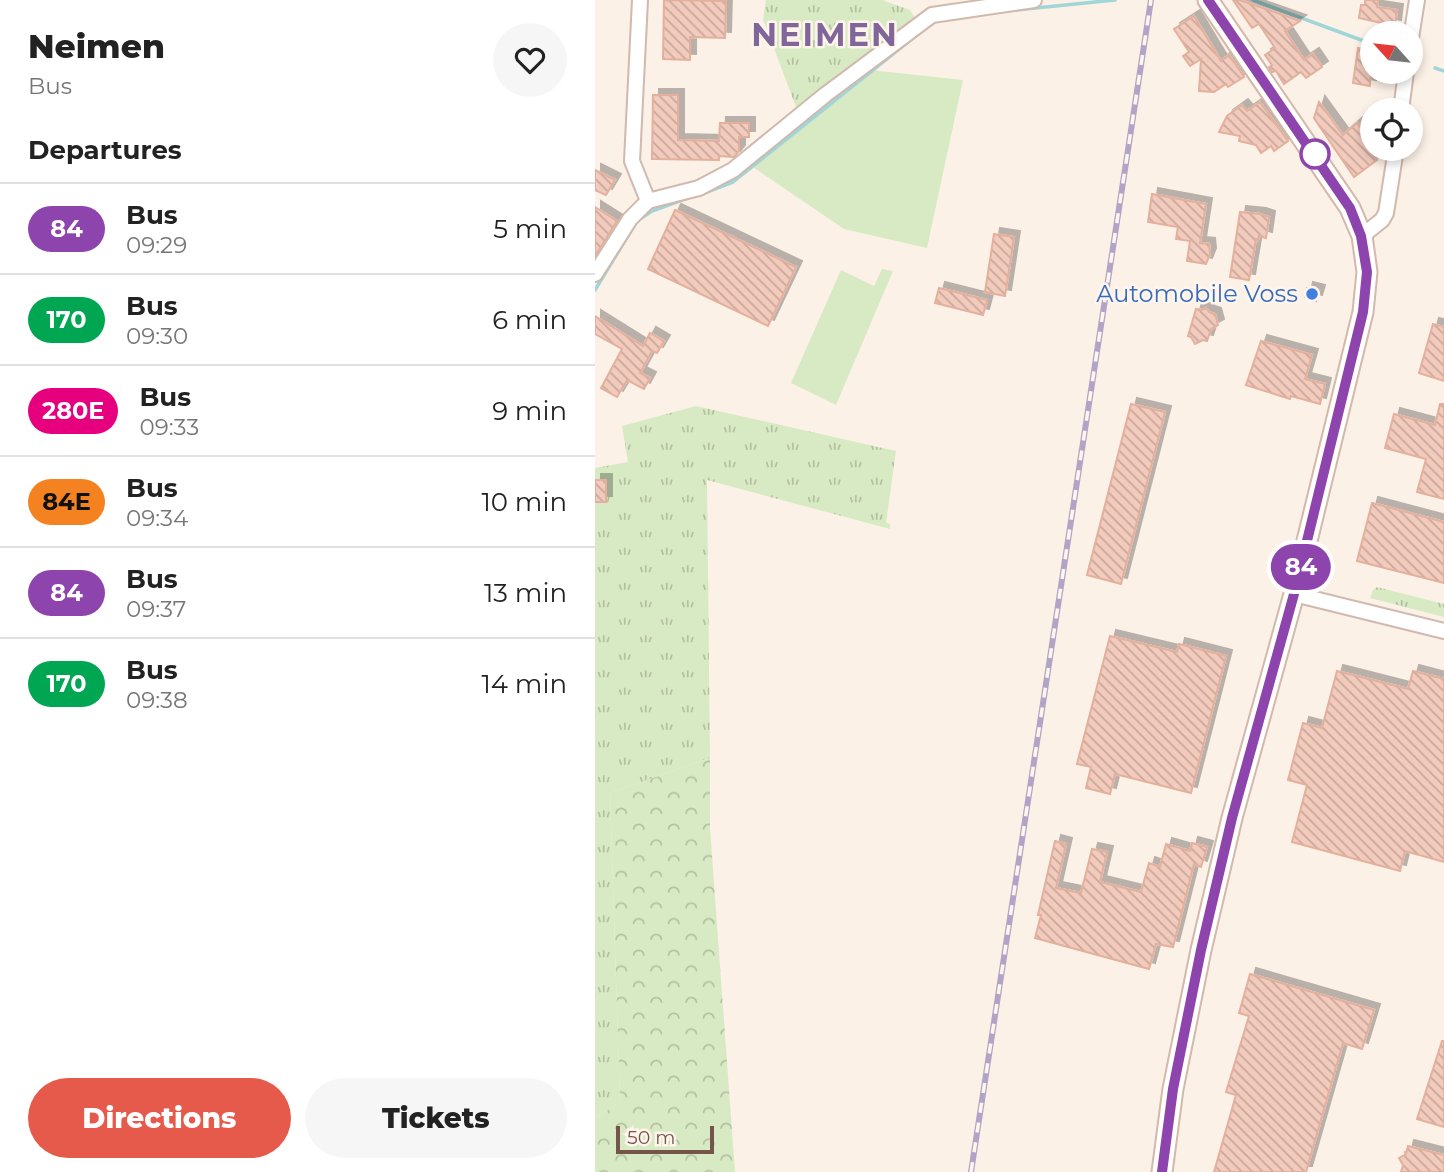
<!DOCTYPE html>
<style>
body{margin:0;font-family:Montserrat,sans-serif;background:#f6f6f6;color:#222;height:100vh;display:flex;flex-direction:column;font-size:26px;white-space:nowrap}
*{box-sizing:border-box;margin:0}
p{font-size:23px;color:#767676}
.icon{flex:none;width:38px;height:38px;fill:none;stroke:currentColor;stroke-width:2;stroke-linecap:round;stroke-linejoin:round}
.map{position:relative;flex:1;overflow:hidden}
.side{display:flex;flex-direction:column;background:#fff;width:595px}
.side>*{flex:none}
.badge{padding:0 14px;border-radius:23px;font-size:24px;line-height:46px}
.needle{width:46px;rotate:297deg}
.fabs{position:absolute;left:765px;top:21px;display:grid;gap:14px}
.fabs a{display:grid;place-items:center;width:63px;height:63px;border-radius:50%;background:#fff;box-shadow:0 4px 10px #0003;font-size:35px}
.scale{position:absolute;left:21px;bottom:18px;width:98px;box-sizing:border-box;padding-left:7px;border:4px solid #76544a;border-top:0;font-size:19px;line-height:24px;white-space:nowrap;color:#76544a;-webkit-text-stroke:5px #fff5ec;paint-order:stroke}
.map>.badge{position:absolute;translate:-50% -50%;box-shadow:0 0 0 4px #fff}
h2{padding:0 28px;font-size:26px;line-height:63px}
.round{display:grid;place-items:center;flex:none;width:74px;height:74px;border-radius:37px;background:#f6f6f6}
.summary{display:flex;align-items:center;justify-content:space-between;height:119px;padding:0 28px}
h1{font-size:33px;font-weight:800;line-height:52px}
.button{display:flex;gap:14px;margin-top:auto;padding:14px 28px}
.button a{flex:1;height:80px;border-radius:42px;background:#e65a4b;color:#fff;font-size:28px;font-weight:800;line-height:80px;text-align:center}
.button a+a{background:#f6f6f6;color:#222}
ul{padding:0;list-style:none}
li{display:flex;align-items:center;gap:21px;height:91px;padding:0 28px;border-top:2px solid #e0e0e0}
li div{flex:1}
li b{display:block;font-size:26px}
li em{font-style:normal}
li .badge{min-width:77px;font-weight:700;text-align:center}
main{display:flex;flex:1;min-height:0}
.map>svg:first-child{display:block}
.grass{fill:url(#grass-tufts)}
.forest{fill:url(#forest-crowns)}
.green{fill:#d8eac4}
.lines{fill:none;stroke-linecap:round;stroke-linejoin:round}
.stream{stroke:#a0d6d8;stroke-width:3.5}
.building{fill:url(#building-back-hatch);stroke:#e4b09d;stroke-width:2;filter:url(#shadow)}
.street-casing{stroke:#d0b9ae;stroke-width:18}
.secondary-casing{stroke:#d3b8ac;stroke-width:23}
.street{stroke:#fff;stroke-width:14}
.secondary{stroke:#fff;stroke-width:19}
.rail-casing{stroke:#b2a4c6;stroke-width:6}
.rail{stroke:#fff5ec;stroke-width:3.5;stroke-dasharray:10;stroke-linecap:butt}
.line-casing{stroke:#fff;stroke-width:16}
.line{stroke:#8e44ad;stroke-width:10}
.stop-dot{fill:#fff;stroke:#8e44ad;stroke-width:3.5}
.shop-dot{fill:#3f7fe0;stroke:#fff5ec;stroke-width:2.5}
.labels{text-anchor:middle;stroke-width:5;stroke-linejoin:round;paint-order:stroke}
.shop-label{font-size:24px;fill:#366cbe;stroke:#fff5ec;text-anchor:end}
.district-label{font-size:32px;font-weight:bold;letter-spacing:2px;fill:#816699;stroke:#fff5ec}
</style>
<main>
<section class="side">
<div class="summary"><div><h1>Neimen</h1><p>Bus</p></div><a class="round"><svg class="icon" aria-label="heart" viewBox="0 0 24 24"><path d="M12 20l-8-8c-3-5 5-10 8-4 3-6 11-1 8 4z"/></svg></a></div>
<h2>Departures</h2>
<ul>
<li><span class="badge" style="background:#8e44ad;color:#fff">84</span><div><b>Bus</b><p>09:29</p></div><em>5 min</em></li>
<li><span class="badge" style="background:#00a651;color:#fff">170</span><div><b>Bus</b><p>09:30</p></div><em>6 min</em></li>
<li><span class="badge" style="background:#e6007e;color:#fff">280E</span><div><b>Bus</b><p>09:33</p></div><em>9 min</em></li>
<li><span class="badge" style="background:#f58220;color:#111">84E</span><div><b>Bus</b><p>09:34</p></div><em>10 min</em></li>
<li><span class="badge" style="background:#8e44ad;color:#fff">84</span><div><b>Bus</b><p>09:37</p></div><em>13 min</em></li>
<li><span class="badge" style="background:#00a651;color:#fff">170</span><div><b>Bus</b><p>09:38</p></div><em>14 min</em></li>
</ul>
<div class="button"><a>Directions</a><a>Tickets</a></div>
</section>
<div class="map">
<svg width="849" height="1172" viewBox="0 0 849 1172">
<defs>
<pattern id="grass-tufts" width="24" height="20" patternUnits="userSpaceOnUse" patternTransform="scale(1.75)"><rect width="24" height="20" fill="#d8eac4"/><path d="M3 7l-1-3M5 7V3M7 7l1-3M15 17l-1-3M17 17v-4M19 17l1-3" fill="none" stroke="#b4c0a1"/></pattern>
<pattern id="forest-crowns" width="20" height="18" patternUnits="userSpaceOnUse" patternTransform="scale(1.75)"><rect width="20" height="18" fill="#d8eac4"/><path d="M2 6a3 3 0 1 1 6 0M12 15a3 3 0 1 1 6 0" fill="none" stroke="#b4c0a1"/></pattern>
<pattern id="building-back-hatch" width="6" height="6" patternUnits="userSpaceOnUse" patternTransform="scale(1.75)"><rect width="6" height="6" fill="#f2cbbd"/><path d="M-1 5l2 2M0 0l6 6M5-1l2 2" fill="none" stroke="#c9a79c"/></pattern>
<filter id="shadow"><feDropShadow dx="6" dy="-6" stdDeviation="0" flood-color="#0004"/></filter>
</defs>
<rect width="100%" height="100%" fill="#fcf1e6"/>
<g class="grass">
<polygon points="171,0 287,0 315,10 323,23 204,115 168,19"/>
<polygon points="101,406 301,451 291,523 295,524 295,529 112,480 115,758 15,793 25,1103 0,1118 0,468 33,462 27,426"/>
<polygon points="782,587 849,604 849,617 775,598 778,590"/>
</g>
<polygon class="forest" points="115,758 115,828 140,1172 0,1172 0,1118 25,1103 15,793"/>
<g class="green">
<polygon points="275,70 368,80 332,248 249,229 155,165"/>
<polygon points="287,269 298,271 241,405 196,383 246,270 279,286"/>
</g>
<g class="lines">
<g class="stream">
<polyline points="658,0 777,44"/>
<polyline points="410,11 520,0"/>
<polyline points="840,68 849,71"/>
<polyline points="112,192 138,182 337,23"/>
<polyline points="0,290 42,221 57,211 101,195"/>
</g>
</g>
<g class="building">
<polygon points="69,0 131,1 130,38 95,37 95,60 68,59"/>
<polygon points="638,0 645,0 705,21 690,31 709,60 718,54 727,67 711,78 706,72 689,84 681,71 677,72 674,67 677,65 670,55 680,48 664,24 657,28"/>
<polygon points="770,0 783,0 782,7 802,10 800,26 764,18 766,5 770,5"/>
<polygon points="599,16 626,61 634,55 649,77 633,87 631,84 619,92 604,91 606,59 595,66 588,56 594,52 579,29"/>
<polygon points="763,48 777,51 775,86 758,83"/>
<polygon points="58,95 83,95 83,140 124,141 125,123 154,123 154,137 144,137 144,151 139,157 124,156 124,160 57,159"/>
<polygon points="665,102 693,141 679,151 676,146 666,153 661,145 644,141 645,136 624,132 632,116 647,105 652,111"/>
<polygon points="724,102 748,135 762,123 777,143 773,146 782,160 759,177 719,118"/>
<polygon points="0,170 20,180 11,195 0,190"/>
<polygon points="557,194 611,204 605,243 614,244 615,254 611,264 592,261 595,241 581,239 583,227 553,222"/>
<polygon points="0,207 22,221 0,256"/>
<polygon points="80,210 201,267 173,326 53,269"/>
<polygon points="645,212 665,214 674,217 671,238 664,236 663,240 661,239 654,280 635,277"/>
<polygon points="399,234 419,237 410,296 390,292"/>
<polygon points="344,288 392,300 388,315 340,303"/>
<polygon points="712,288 724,291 721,301 710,297"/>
<polygon points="611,308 614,312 620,314 623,325 616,329 612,341 608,340 600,344 596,337 593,336 601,309 607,310"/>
<polygon points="0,316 48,346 55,333 69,341 62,353 57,351 45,373 55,378 49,389 32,380 22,397 6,388 27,349 0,334"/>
<polygon points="838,324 849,327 849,381 824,373"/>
<polygon points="666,341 717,355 710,379 730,384 725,404 696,396 695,399 651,385"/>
<polygon points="536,404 570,412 526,584 492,575"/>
<polygon points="845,404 849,404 849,499 822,492 831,459 790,448 799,414 840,425"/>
<rect x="0" y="480" width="11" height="22"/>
<polygon points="777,503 849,522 849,583 762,561"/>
<polygon points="515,636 582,652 584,644 631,656 596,793 520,774 515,794 491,788 496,767 482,764"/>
<polygon points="742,671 813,689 818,671 849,679 849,862 810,851 805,871 697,842 712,785 693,780 708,723 727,728"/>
<polygon points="460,841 471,844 461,888 486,893 497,849 512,852 505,882 546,892 554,863 565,867 571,844 595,851 597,843 612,847 606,867 599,864 578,947 561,944 554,969 440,938 446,915 443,915"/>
<polygon points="655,974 779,1010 767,1049 748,1043 711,1172 619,1172 641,1095 631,1092 654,1016 644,1013"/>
<polygon points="847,1041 849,1041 849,1127 822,1119"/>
<polygon points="813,1146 849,1155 849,1172 806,1172 808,1165 804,1158 811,1154"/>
</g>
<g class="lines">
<g class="street-casing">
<g id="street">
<polyline points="45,0 37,161 53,201"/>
<polyline points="816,38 822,0"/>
<polyline points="806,110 811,72"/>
<polyline points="767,236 787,220 791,213 801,149"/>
<polyline points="0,274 35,219 53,201 104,188 138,170 230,95 337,15 439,0"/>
<polyline points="699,594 849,631"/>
</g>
</g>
<g class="secondary-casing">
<polyline id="secondary" points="567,1172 578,1089 606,950 637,818 699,594 768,312 772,272 767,236 755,208 613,0"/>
</g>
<use href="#street" class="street"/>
<use href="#secondary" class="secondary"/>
<g class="rail-casing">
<polyline id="rail" points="376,1172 556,0"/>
</g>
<use href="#rail" class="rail"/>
</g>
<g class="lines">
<g class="line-casing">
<polyline id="line" points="567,1172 578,1089 606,950 637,818 699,594 768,312 772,272 766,236 755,208 613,0"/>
</g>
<use href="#line" class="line"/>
</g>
<circle class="stop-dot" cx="720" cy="154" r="14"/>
<circle class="shop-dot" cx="717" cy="294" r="7"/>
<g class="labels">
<g class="shop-label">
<text x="703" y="302">Automobile Voss</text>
</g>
<g class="district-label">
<text x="230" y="46">NEIMEN</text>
</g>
</g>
</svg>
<div class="fabs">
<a><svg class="needle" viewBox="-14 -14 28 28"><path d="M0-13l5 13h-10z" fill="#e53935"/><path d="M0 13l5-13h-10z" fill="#767676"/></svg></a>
<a><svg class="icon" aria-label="locate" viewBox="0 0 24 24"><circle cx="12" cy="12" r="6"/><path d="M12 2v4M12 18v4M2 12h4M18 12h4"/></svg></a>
</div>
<div class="scale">50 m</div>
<b class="badge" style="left:706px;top:567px;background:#8e44ad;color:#fff">84</b>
</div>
</main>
